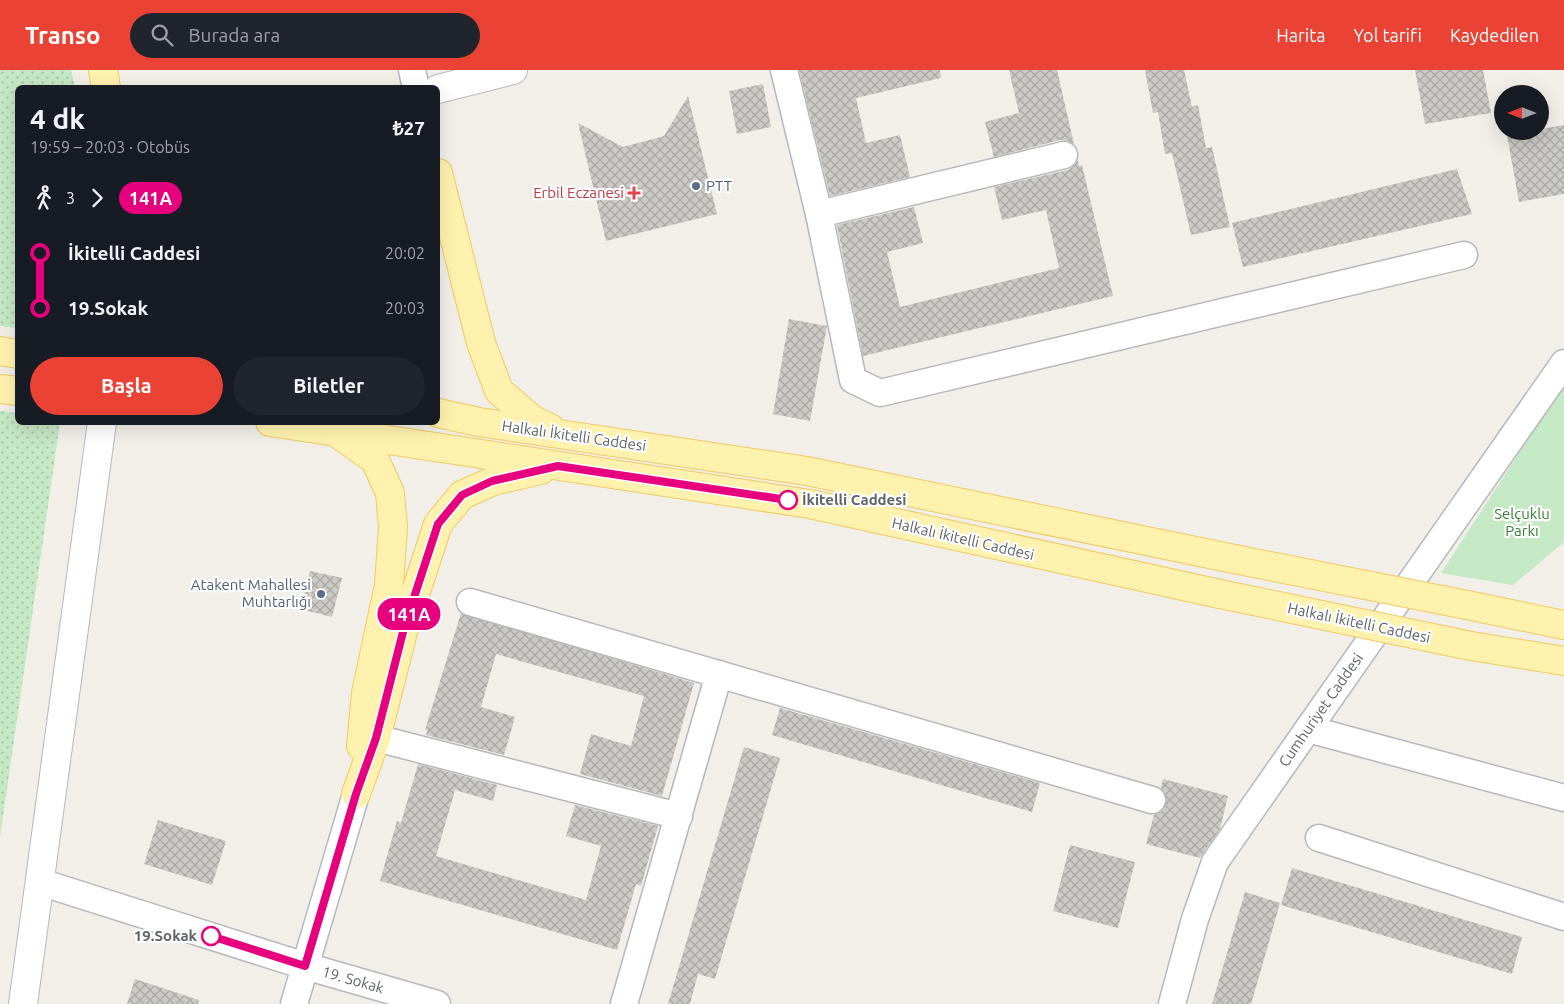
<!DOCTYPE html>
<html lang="tr">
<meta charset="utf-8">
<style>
body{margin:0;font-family:Ubuntu,sans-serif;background:#20242c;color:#f1f3f6;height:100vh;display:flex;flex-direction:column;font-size:19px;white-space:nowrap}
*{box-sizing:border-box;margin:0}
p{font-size:16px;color:#9ea1a6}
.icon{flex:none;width:28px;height:28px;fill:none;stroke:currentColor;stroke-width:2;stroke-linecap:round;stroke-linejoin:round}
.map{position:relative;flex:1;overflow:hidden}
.side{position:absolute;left:15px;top:15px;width:425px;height:340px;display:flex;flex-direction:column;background:#171b24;border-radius:8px;box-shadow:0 5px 20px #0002}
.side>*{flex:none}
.badge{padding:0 10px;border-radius:16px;font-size:18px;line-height:32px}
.needle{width:32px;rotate:270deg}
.tools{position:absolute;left:1494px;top:15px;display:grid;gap:10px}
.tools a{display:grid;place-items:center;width:55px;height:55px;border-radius:50%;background:#171b24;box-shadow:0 5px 20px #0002;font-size:25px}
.map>.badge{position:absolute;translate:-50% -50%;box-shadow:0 0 0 2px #fff}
.legs{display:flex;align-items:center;gap:8px;height:55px;padding:0 15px;font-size:16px}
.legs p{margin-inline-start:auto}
.head{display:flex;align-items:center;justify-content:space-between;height:85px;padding:0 15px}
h1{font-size:28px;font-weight:700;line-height:38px}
.cta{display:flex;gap:10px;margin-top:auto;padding:10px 15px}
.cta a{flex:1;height:58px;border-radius:30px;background:#ea4335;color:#fff;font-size:20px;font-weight:700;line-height:58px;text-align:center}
.cta a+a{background:#20242c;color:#f1f3f6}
ul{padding:0 15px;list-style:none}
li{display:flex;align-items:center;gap:18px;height:55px;font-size:19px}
li i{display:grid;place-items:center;width:8px;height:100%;margin:0 6px;background:currentColor}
li i::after{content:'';width:12px;height:12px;margin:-6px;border:4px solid;border-radius:50%;background:#171b24}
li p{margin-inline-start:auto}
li:first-child i{background:linear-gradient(#0000 50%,currentColor 0)}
li:last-child i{background:linear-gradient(currentColor 50%,#0000 0)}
header{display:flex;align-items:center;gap:30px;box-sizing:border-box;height:70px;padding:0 25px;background:#ea4335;color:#fff}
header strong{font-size:24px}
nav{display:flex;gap:28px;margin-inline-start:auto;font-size:18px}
.search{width:350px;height:45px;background:#20242c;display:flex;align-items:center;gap:12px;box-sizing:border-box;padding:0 18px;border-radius:28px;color:#9ea1a6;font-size:19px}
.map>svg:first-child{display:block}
.grass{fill:url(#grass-dots)}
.park{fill:#c5e8c5}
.building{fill:url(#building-cross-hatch)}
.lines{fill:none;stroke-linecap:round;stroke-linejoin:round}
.minor-casing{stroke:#b5b8bc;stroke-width:29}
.tertiary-casing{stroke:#b5b8bc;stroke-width:30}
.primary-casing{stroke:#f2c960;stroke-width:30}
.minor{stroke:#fff;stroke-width:26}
.tertiary{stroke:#fff;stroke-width:28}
.primary{stroke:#fff2af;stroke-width:28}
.primary-bridge-casing{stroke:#f2c960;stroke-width:30;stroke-linecap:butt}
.primary-bridge{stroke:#fff2af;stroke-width:28}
.line-1-casing{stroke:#fff;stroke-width:11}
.line-1{stroke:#e6007e;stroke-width:8}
.service-dot{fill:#5c6f8a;stroke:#fff;stroke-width:2}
.health-dot{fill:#e0444e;stroke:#fff;stroke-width:2}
.stop-1-dot{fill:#fff;stroke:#e6007e;stroke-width:2.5}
.labels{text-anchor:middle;stroke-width:4.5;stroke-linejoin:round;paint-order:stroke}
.service-label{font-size:15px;fill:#4e5e75;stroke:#fff;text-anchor:start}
.health-label{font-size:15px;fill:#be3a42;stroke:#fff;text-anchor:end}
.street-label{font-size:15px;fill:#5f6368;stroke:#fff}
.stop-label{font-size:15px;font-weight:bold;fill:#5f6368;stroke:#fff;text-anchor:start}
.park-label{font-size:15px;fill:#348238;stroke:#fff}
</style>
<header>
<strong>Transo</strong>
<div class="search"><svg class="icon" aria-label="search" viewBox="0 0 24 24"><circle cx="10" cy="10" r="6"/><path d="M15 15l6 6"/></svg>Burada ara</div>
<nav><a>Harita</a><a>Yol tarifi</a><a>Kaydedilen</a></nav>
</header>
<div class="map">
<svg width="1564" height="934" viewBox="0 0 1564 934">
<defs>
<pattern id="grass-dots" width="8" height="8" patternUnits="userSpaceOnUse" patternTransform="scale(1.25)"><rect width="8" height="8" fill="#c5e8c5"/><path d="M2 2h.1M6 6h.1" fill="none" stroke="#a3c0a4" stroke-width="1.8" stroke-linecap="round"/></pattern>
<pattern id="building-cross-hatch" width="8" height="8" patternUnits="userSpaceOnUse" patternTransform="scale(1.25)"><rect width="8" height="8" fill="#cccac5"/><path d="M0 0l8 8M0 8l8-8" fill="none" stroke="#a9a8a4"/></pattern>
</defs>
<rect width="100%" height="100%" fill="#f1efe8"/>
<g class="grass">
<polygon points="0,0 71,0 75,17 18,18 17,258 0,256"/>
<polygon points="0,341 17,343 18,352 60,353 0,767"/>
</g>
<polygon class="park" points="1564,314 1564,472 1513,515 1441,503"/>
<g class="building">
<polygon points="799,0 940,0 941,8 856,28 866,73 900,65 910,107 830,126"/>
<polygon points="1009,0 1057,0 1074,74 1068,71 1060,70 994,87 985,52 1019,43"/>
<polygon points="1145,0 1184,0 1192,37 1198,35 1206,78 1212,77 1230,157 1191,165 1172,83 1165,84 1158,42 1153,43"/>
<polygon points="1415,0 1483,0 1491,43 1425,54"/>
<polygon points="763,14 771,57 737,64 729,21"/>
<polygon points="688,26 717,144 606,171 578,53 623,77 664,66"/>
<polygon points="1564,55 1564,124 1519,132 1507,65"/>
<polygon points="1078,90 1079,96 1082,95 1113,226 863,286 837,155 914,137 923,173 887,182 900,237 1059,198 1046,140 1002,150 994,117 1068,100 1074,96"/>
<polygon points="1457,99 1472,144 1243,197 1232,153"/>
<polygon points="789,249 827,256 810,351 773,344"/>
<polygon points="310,501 342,508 332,547 300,539"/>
<polygon points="461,543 694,613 662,726 580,704 591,664 631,676 644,626 496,584 481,637 515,647 504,685 426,665 427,660 425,660"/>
<polygon points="780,638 1040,713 1032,742 772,665"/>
<polygon points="744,677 780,688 715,909 698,904 690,934 668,934"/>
<polygon points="418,694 497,715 493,731 455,720 436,786 586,830 601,776 566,766 575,735 658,756 641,816 636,814 617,880 380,811 397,751 401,753"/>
<polygon points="1163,709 1228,726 1220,759 1200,788 1146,774 1154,745 1162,741 1166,734 1166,726 1161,718"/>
<polygon points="158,750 226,771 212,815 144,794"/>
<polygon points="1070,775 1135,792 1118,858 1053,841"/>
<polygon points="1292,798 1522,867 1512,904 1281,835"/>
<polygon points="1245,822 1280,833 1259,907 1251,934 1212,934"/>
<polygon points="135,909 199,930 198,934 127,934"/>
</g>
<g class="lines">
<g class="minor-casing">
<g id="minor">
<polyline points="412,0 416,18"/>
<polyline points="784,0 819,144 853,310 880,323 1464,185"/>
<polyline points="819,144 1064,85"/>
<polyline points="470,532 1152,730"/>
<polyline points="1308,659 1564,728"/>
<polyline points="376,668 679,746"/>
<polyline points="1319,768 1564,847"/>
<polyline points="40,812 305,896 437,934"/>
<polyline points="294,934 356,724"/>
<polyline points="624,934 719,604"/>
<polyline points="1172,934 1195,849 1215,792 1564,293"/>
</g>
</g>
<g class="tertiary-casing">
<g id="tertiary">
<polyline points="438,19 513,0"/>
<polyline points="23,934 102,352"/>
</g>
</g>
<g class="primary-casing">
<g id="primary">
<polyline points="103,0 106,18"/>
<polyline points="438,103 481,273 499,321 533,350 550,358"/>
<polyline points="0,281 18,284"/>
<polyline points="0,319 18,321"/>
<polyline points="438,343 479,352 807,401 1234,489"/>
<polyline points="270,352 810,434 1220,524"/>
<polyline points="340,365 375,390 390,423 393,457 389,515 366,623 361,676"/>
<polyline points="1467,535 1564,555"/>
<polyline points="1471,576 1564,591"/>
<polyline points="356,724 376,668 404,558 438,454 462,425 493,411 541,400"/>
</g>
</g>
<use href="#minor" class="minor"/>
<use href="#tertiary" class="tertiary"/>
<use href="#primary" class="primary"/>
<g class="primary-bridge-casing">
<g id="primary-bridge">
<polyline points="1234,489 1467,535"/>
<polyline points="1220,524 1471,576"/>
</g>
</g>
<use href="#primary-bridge" class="primary-bridge"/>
</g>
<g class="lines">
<g class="line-1-casing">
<polyline id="line-1" points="211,866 305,896 356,724 376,668 404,558 438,454 462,425 492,411 558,396 788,430"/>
</g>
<use href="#line-1" class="line-1"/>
</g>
<g class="service-dot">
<circle cx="696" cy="116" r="5"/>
<circle cx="321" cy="524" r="5"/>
</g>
<path class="health-dot" d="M631.5 115.5h5v5h5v5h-5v5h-5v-5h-5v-5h5z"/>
<g class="stop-1-dot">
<circle cx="788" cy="430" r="9"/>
<circle cx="211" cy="866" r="9"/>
</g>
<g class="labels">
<g class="service-label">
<text x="706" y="121">PTT</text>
<text x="311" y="520" text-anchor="end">Atakent Mahallesi<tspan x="311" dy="17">Muhtarlığı</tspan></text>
</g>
<g class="health-label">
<text x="624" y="128">Erbil Eczanesi</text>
</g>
<g class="street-label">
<text transform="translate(574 366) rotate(8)" y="5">Halkalı İkitelli Caddesi</text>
<text transform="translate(963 469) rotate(13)" y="5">Halkalı İkitelli Caddesi</text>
<text transform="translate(1359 553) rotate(12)" y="5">Halkalı İkitelli Caddesi</text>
<text transform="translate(1321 640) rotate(-55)" y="5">Cumhuriyet Caddesi</text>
<text transform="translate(353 910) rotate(16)" y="5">19. Sokak</text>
</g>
<g class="stop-label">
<text x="802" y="435">İkitelli Caddesi</text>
<text x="197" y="871" text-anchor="end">19.Sokak</text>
</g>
<g class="park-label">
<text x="1522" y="449">Selçuklu<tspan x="1522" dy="17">Parkı</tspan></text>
</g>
</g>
</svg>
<div class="tools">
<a><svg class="needle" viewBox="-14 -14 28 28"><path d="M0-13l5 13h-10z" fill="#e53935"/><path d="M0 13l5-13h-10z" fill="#9ea1a6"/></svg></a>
</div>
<b class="badge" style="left:409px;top:544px;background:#e6007e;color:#fff">141A</b>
<section class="side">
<div class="head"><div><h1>4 dk</h1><p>19:59 – 20:03 · Otobüs</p></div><b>₺27</b></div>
<div class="legs"><svg class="icon" aria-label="walk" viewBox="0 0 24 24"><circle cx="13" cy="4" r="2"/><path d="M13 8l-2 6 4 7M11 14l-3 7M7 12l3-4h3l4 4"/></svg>3<svg class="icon" aria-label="forward" viewBox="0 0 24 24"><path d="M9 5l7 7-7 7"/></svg><b class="badge" style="background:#e6007e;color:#fff">141A</b></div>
<ul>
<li><i style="color:#e6007e"></i><b>İkitelli Caddesi</b><p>20:02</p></li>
<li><i style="color:#e6007e"></i><b>19.Sokak</b><p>20:03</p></li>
</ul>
<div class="cta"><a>Başla</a><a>Biletler</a></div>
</section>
</div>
